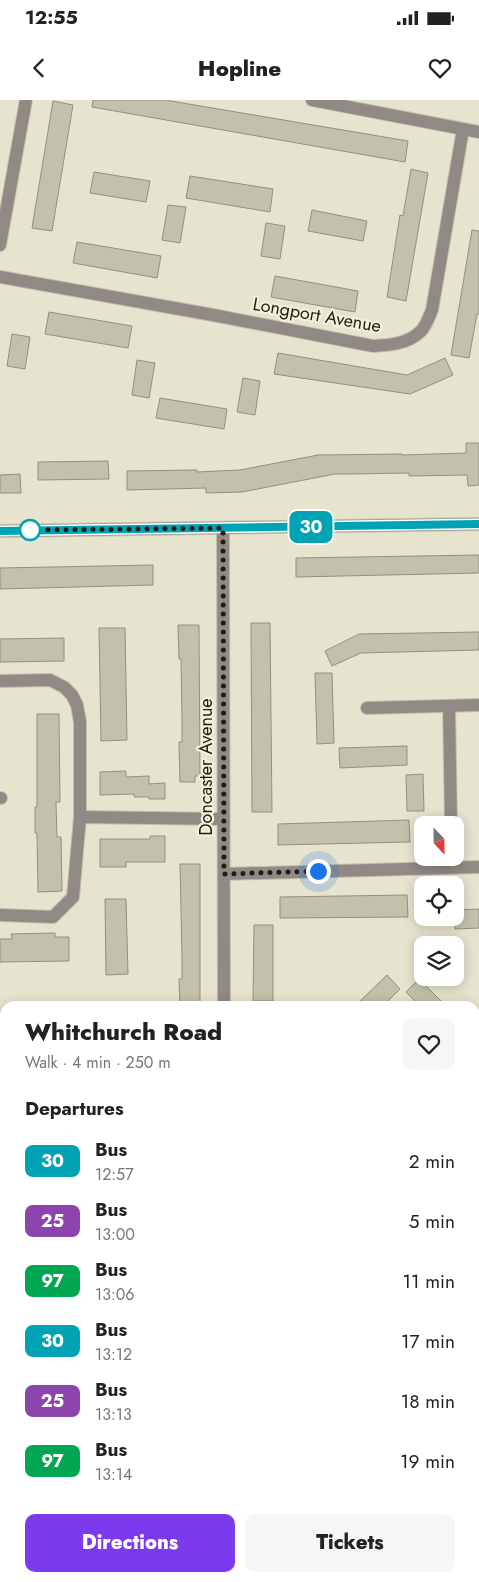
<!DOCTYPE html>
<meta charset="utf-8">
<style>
body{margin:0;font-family:Jost,sans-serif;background:#f6f6f6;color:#222;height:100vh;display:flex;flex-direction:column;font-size:19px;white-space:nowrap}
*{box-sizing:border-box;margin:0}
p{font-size:16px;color:#767676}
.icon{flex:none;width:28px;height:28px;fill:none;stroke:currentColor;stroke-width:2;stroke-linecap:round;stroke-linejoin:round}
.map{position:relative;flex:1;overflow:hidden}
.panel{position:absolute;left:0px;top:901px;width:480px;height:581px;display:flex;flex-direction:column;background:#fff;border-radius:15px 15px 0 0;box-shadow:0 2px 12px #0003}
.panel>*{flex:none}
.badge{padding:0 10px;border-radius:8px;font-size:18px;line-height:32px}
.needle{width:32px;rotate:158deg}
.controls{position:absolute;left:414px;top:716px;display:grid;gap:10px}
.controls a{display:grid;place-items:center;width:50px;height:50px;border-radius:10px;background:#fff;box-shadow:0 2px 12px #0003;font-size:25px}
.you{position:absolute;width:25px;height:25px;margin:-12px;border:4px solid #fff;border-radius:50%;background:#1a73e8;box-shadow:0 0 0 8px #1a73e833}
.map>.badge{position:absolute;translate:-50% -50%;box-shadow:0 0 0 2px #fff}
h2{padding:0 25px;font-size:19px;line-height:45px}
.round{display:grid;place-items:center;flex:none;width:52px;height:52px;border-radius:10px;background:#f6f6f6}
.headline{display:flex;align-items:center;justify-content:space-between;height:85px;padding:0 25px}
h1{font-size:24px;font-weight:800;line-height:38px}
.cta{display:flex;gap:10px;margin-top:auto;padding:10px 25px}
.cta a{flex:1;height:58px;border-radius:10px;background:#7c3aed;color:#fff;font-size:20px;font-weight:800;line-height:58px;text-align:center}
.cta a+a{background:#f6f6f6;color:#222}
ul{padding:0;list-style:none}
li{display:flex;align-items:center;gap:15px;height:60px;padding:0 25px}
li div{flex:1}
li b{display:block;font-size:19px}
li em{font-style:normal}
li .badge{min-width:55px;font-weight:700;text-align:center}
.status{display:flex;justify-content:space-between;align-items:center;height:35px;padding:0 25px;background:#fff;direction:ltr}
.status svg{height:14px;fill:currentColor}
header{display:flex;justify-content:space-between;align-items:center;height:65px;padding:0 25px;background:#fff;font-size:22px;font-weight:800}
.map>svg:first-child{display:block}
.building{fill:#c3c0ac;stroke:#93907d}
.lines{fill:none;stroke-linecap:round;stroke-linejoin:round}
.street-casing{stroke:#c2bfad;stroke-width:14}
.street{stroke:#918984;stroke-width:12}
.line-casing{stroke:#fff;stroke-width:11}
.line{stroke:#00a3b4;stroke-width:8}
.walk{stroke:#1f1d16;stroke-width:5;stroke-dasharray:0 9}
.stop-dot{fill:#fff;stroke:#00a3b4;stroke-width:2.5}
.labels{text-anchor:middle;stroke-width:4.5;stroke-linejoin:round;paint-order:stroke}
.street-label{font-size:18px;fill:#1f1d16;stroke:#f3f0db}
</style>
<div class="status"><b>12:55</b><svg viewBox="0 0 49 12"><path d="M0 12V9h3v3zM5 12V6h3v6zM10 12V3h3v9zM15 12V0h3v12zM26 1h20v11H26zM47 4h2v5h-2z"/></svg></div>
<header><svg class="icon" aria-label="back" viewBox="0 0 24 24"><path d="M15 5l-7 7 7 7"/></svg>Hopline<svg class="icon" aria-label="heart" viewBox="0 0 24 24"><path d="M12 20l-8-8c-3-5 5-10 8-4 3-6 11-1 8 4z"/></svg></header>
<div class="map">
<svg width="479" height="1482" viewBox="0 0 479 1482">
<rect width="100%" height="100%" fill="#e6e3ce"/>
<g class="building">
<polygon points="93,0 165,0 408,41 405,62 92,7"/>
<polygon points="53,1 73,5 52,131 32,128"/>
<polygon points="411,69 428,73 406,201 387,197 400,115 403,116"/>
<polygon points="94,72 150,81 146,102 90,93"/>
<polygon points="190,76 273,89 270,112 186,98"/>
<polygon points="168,105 186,107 180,143 162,140"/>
<polygon points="312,110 367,121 363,141 308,131"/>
<polygon points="266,123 285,126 280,159 261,156"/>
<polygon points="472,130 479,131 479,214 477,214 469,258 451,255"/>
<polygon points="77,142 161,156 157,178 73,163"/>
<polygon points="275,176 358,191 355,212 271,197"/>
<polygon points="49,212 132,226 128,248 45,234"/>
<polygon points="12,234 30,237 25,269 7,266"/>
<polygon points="278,253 407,275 445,258 453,275 410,294 274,274"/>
<polygon points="137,260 155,263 149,298 132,295"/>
<polygon points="243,278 260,281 255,315 237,312"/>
<polygon points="160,298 227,309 224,329 156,318"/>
<polygon points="466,343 479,343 479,385 468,386 467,375 409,376 409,373 350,374 335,374 242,392 206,393 206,388 127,390 127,371 197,370 197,372 240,370 318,355 402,354 402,355 466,353"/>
<polygon points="108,361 109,379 38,380 38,362"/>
<polygon points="20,374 21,393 0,393 0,375"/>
<polygon points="479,455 479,473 296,477 296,458"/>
<polygon points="153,465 153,485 0,489 0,468"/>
<polygon points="251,523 270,523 272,712 252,712"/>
<polygon points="178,525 199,525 200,676 195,676 195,682 180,682 179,642 182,642 182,618 181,559 179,559"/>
<polygon points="99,528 125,528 127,640 101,641"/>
<polygon points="479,532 479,550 361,553 332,566 325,551 359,534"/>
<polygon points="64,538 64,561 0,562 0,539"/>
<polygon points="315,573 332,573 334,643 317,644"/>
<polygon points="37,614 59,614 60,702 56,702 57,737 61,737 62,791 38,792 37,733 35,733 35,707 37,707"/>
<polygon points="407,646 407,665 340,668 339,648"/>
<polygon points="126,671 126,677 149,676 149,684 165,683 165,699 149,699 149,697 134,697 134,694 100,695 100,672"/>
<polygon points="423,674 424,711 407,711 406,675"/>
<polygon points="409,720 410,742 278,745 278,724"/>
<polygon points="150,736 165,736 165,762 126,762 126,767 100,767 100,739 150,739"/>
<polygon points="180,764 200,764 200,906 180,906 179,879 182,879 182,856"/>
<polygon points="407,795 408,817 280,818 280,797"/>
<polygon points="105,799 126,799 128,874 106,875"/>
<polygon points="479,809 479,828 455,829 455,810"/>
<polygon points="254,825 273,825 273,901 253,901"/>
<polygon points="55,833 55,837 69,837 69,861 0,862 0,839 12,839 11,834"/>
<polygon points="387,875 400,889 383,906 355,906"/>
<polygon points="419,879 446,906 420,906 406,892"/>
</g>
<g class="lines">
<g class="street-casing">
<g id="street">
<polyline points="312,0 479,32"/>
<polyline points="0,145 26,0"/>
<path d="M0 177 213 215 373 246C390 245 408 244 421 231 426 226 429 217 432 210L463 29"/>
<polyline points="223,428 224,906"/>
<polyline points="0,431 479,424"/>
<polyline points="0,581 50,580 64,587 72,595 77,605 80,622 80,717"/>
<polyline points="449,606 451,725"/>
<polyline points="367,608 479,605"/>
<polyline points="0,698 1,698"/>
<polyline points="224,774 479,767"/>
<polyline points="0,815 53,817 73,797 80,717 223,719"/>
<polyline points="0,968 5,968"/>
<polyline points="475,992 479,988"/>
<polyline points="475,1013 479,1016"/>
<polyline points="475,1429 479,1425"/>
<polyline points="475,1447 479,1451"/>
<polyline points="0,1478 5,1477"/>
<polyline points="225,1478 225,1482"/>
<polyline points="55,1482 55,1478"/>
<polyline points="423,1482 427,1478"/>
</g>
</g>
<use href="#street" class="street"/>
</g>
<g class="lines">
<g class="line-casing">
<polyline id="line" points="0,431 479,424"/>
</g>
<use href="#line" class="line"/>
<polyline class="walk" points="30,430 223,428 224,774 318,771"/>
</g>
<circle class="stop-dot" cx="30" cy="430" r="10"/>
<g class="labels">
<g class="street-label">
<text transform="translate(317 215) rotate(10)" y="6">Longport Avenue</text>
<text transform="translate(206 667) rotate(-90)" y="6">Doncaster Avenue</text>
</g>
</g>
</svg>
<div class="controls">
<a><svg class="needle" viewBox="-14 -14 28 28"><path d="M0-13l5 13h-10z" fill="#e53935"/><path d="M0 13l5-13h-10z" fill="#767676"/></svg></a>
<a><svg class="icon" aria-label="locate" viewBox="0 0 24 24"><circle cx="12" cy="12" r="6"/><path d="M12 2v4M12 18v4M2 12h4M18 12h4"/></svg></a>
<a><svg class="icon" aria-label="layers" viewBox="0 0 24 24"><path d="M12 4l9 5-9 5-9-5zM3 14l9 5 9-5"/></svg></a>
</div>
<div class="you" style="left:318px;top:771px"></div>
<b class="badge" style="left:311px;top:427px;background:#00a3b4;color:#fff">30</b>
<section class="panel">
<div class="headline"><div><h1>Whitchurch Road</h1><p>Walk · 4 min · 250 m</p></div><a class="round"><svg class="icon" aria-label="heart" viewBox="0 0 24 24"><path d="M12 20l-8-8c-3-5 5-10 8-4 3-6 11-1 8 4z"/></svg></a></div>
<h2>Departures</h2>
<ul>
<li><span class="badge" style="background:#00a3b4;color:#fff">30</span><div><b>Bus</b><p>12:57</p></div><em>2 min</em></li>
<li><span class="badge" style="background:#8e44ad;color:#fff">25</span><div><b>Bus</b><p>13:00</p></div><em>5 min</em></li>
<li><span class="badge" style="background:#00a651;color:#fff">97</span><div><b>Bus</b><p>13:06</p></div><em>11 min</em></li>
<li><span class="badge" style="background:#00a3b4;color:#fff">30</span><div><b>Bus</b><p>13:12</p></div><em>17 min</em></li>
<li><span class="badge" style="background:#8e44ad;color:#fff">25</span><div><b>Bus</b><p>13:13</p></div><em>18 min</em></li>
<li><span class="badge" style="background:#00a651;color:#fff">97</span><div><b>Bus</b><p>13:14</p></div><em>19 min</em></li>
</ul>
<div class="cta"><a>Directions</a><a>Tickets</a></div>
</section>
</div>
